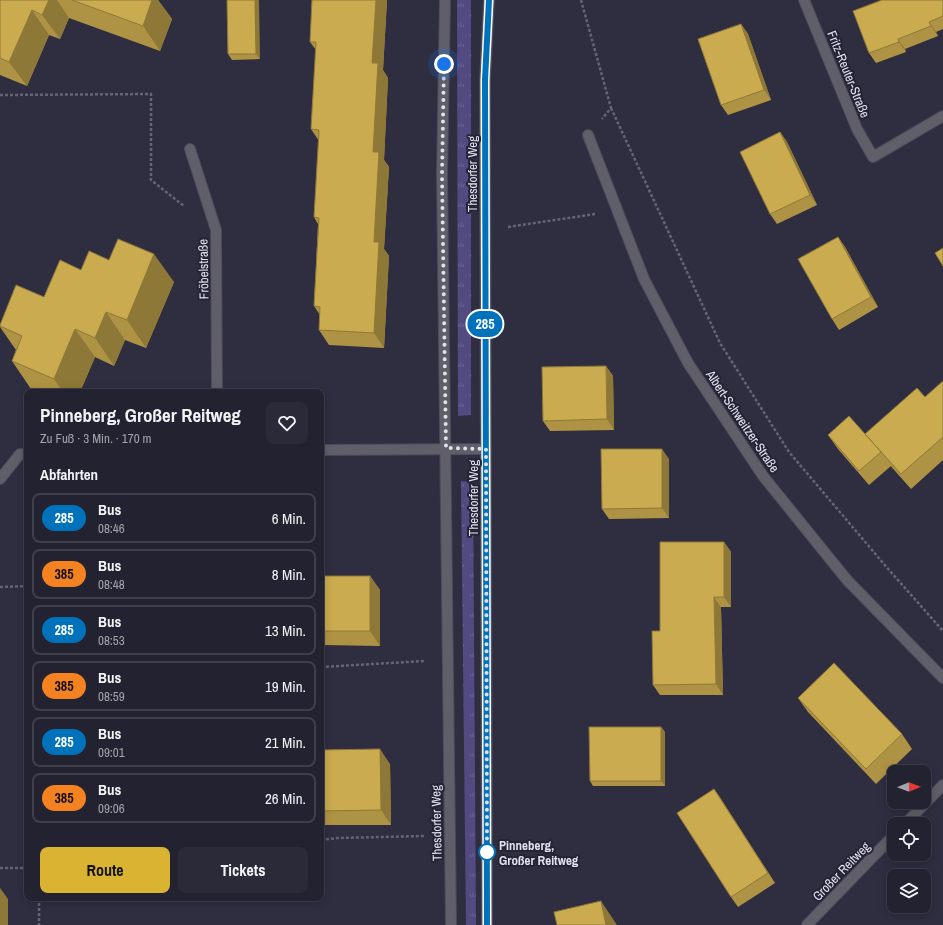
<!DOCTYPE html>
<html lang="de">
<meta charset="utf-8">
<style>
body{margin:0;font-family:"Archivo Narrow",sans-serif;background:#2b2a38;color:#f1f3f6;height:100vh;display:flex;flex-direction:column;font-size:15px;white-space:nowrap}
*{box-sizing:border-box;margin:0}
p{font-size:13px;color:#a3a4ab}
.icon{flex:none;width:22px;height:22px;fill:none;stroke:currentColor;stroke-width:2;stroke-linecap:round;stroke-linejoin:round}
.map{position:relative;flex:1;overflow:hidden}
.panel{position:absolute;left:24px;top:389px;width:300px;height:512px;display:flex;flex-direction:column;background:#232230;border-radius:8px;box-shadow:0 2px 10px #0003,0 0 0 1px #403f4c}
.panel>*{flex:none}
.badge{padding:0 8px;border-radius:13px;font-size:14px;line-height:26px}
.needle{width:26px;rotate:89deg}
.fabs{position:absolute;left:887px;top:765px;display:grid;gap:8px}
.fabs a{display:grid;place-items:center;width:44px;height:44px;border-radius:8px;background:#232230;box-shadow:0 2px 10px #0003,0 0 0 1px #403f4c;font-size:20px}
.you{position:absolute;width:20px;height:20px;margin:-10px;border:3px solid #fff;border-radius:50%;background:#1a73e8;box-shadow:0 0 0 6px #1a73e833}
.map>.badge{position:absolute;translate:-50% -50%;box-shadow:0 0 0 2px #fff}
h2{padding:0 16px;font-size:15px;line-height:36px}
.round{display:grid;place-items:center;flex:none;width:42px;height:42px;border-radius:8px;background:#2b2a38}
.head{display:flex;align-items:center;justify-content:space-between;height:68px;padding:0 16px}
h1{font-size:19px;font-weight:700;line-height:30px}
.cta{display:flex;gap:8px;margin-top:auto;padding:8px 16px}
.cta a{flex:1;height:46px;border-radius:8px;background:#dab333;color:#111;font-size:16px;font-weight:700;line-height:46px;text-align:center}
.cta a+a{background:#2b2a38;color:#f1f3f6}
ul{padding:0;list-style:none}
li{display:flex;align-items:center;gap:12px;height:50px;margin:0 8px 6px;padding:0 8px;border:2px solid #403f4c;border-radius:8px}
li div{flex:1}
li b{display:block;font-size:15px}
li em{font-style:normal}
li .badge{min-width:44px;font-weight:700;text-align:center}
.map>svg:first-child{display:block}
.grass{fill:url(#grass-tufts)}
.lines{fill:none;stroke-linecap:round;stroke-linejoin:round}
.minor-casing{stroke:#4b4a5c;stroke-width:12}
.path{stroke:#656475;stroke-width:2.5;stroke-dasharray:3 2;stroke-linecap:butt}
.minor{stroke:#605f69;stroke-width:10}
.wall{fill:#af9344}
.shaded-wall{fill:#8e7837}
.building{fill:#cbab4f;stroke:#8e7837}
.line-casing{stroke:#fff;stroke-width:9}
.line{stroke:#0072bc;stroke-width:6}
.walk{stroke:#e1e0ed;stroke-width:4;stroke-dasharray:0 7.2}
.stop-dot{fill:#fff;stroke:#0072bc;stroke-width:2}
.labels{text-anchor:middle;stroke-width:4;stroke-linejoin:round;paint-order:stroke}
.street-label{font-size:13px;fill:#e1e0ed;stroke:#252336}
.stop-label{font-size:13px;font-weight:bold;fill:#e1e0ed;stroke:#252336;text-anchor:start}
</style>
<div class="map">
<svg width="943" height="925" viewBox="0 0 943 925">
<defs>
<pattern id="grass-tufts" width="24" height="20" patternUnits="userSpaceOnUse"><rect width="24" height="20" fill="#524a81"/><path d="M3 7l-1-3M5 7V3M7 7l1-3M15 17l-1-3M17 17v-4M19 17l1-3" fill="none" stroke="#6b6493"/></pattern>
</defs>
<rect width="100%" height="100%" fill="#2f2d40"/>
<g class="grass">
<polygon points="457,0 471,0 471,415 458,416"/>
<polygon points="461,481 473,482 476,925 466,925"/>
</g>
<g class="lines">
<g class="minor-casing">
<g id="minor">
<polyline points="445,0 442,175 451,925"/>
<polyline points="804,0 857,129 873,157 943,116"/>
<polyline points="588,135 644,279 688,363 763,476 847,580 943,678"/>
<polyline points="190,149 216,230 217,392"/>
<polyline points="321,450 486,449"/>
<polyline points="0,479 20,454 27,454"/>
<polyline points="905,824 943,785"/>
<polyline points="487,925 485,80 489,0"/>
<polyline points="807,925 894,835"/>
</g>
</g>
<g class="path">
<polyline points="581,0 611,108 602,119"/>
<polyline points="0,95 151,94 151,180 184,206"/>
<polyline points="611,108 720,343 789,452 889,570 943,631"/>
<polyline points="508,227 595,214"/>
<polyline points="0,587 27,586"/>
<polyline points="321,667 425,661"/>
<polyline points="321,840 337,838 424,836"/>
<polyline points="0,868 27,868"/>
<polyline points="39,898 39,925"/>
</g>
<use href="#minor" class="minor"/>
</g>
<g class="wall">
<polygon points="0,0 158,0 172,19 160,51 69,18 60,39 49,35 27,86 0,75"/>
<polygon points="227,0 260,59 232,60 228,54"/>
<polygon points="312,0 387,0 383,70 388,78 384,160 389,167 384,249 389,256 384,348 329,345 319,330 320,315 314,306 318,224 314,217 319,141 311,129 316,50 310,42"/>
<polygon points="943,0 943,29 936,32 938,36 905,49 906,52 876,63 869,53"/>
<polygon points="741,24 748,34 771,100 728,115 721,105"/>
<polygon points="780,132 787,142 817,205 777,224 770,214"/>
<polygon points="838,237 845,247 878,307 839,330 832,319"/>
<polygon points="109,260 174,282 146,348 125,340 114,366 95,357 80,392 38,392 31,389 12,361 16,350 0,327 0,325 44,297 81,270"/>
<polygon points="606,366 613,376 614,430 550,431 543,421"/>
<polygon points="943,381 943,460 911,489 888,463 891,466 869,485 838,449 828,435 867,437 925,397"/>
<polygon points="669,459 669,518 609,519 602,509"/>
<polygon points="724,542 731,552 731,607 721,607 723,695 660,695 653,685 660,631"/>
<polygon points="321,576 370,576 380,590 380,646 321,645"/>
<polygon points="798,698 902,734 912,749 876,784 808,712"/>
<polygon points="661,727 665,732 665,786 593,786 590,781"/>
<polygon points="321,750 390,764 391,825 321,825"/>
<polygon points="714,789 721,799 775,883 738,907 731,897"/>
</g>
<g class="shaded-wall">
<polygon points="49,0 57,0 69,18 60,39 42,15"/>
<polygon points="152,0 158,0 172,19 160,51 143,26"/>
<polygon points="255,0 259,0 260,59 256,54"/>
<polygon points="376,0 387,0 383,70 388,78 384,160 389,167 384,249 389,256 384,348 374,333 373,152 372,63"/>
<polygon points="32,10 49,35 27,86 9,62"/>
<polygon points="929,22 936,32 938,36 931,26"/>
<polygon points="741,24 748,34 771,100 764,90"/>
<polygon points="898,39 905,49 906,52 899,42"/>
<polygon points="780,132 787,142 817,205 810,195"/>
<polygon points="838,237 845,247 878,307 871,297"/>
<polygon points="154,254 174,282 146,348 127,320"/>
<polygon points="106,312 125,340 114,366 95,338"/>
<polygon points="75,329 95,357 80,392 63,392 54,379"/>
<polygon points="606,366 613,376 614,430 607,419"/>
<polygon points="662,449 669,459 669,518 662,508"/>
<polygon points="724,542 731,552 731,607 724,597"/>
<polygon points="370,576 380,590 380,646 370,631"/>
<polygon points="714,597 721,607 723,695 716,684"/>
<polygon points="661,727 665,732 665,786 661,781"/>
<polygon points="380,749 390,764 391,825 381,810"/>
<polygon points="714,789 721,799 775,883 768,873"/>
<polygon points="0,888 8,899 8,925 0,925"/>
<polygon points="601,901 617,925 606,925"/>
</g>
<g class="building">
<polygon points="0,0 49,0 42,15 32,10 9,62 0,58"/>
<polygon points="72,0 152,0 143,26"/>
<polygon points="227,0 255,0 256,54 228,54"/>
<polygon points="312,0 376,0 372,63 378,63 373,152 379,152 374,242 379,242 374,333 319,330 320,307 314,306 319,218 314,217 319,130 311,129 316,42 310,42"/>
<polygon points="882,0 943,0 943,16 929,22 931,26 898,39 899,42 869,53 853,11"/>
<polygon points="741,24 764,90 721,105 698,39"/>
<polygon points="780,132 810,195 770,214 740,152"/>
<polygon points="838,237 871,297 832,319 798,259"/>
<polygon points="118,239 154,254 127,320 106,312 95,338 75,329 54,379 12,361 22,336 0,326 0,325 16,285 44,297 60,260 81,270 89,251 109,260"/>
<polygon points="943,248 943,266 935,253"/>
<polygon points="606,366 607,419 543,421 542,367"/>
<polygon points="943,381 943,437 901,474 865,434 917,388 925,397"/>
<polygon points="849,416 881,452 859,471 828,435"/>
<polygon points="601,449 662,449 662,508 602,509"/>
<polygon points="660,542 724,542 724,597 714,597 716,684 653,685 652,631 660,631"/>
<rect x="321" y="576" width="49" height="55"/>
<polygon points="834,663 902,734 866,769 798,698"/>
<polygon points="589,727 661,727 661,781 590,781"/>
<polygon points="380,749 381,810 321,811 321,750"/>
<polygon points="714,789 768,873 731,897 677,813"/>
<polygon points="601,901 606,925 557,925 554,912"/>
</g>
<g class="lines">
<g class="line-casing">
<polyline id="line" points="487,925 485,80 489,0"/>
</g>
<use href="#line" class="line"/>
<polyline class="walk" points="444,64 442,175 446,448 486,449 487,852"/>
</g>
<circle class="stop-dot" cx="487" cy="852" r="8"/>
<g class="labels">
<g class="street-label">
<text transform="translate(849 74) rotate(68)" y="5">Fritz-Reuter-Straße</text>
<text transform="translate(472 174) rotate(-90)" y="5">Thesdorfer Weg</text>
<text transform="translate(203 269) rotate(-91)" y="5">Fröbelstraße</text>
<text transform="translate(743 421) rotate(56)" y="5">Albert-Schweitzer-Straße</text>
<text transform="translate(473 498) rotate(-90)" y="5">Thesdorfer Weg</text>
<text transform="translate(436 823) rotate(-91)" y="5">Thesdorfer Weg</text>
<text transform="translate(841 871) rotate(-46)" y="5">Großer Reitweg</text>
</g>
<g class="stop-label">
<text x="499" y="850">Pinneberg,<tspan x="499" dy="15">Großer Reitweg</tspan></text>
</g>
</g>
</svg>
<div class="fabs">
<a><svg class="needle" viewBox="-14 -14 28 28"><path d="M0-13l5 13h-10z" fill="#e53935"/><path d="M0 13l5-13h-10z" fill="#a3a4ab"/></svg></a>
<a><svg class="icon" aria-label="locate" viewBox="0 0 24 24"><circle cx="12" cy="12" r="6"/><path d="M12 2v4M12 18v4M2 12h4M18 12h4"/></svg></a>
<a><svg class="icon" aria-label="layers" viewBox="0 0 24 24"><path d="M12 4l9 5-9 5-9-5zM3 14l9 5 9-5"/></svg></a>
</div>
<div class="you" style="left:444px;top:64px"></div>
<b class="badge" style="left:485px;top:324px;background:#0072bc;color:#fff">285</b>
<section class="panel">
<div class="head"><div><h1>Pinneberg, Großer Reitweg</h1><p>Zu Fuß · 3 Min. · 170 m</p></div><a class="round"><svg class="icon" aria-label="heart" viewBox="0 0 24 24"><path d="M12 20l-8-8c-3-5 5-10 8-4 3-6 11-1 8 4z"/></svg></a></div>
<h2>Abfahrten</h2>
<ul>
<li><span class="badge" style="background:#0072bc;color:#fff">285</span><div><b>Bus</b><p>08:46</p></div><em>6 Min.</em></li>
<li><span class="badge" style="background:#f58220;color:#111">385</span><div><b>Bus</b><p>08:48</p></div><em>8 Min.</em></li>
<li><span class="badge" style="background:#0072bc;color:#fff">285</span><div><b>Bus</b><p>08:53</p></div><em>13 Min.</em></li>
<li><span class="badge" style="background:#f58220;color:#111">385</span><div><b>Bus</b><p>08:59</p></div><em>19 Min.</em></li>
<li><span class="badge" style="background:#0072bc;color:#fff">285</span><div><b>Bus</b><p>09:01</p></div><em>21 Min.</em></li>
<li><span class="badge" style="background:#f58220;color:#111">385</span><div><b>Bus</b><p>09:06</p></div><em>26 Min.</em></li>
</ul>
<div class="cta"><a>Route</a><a>Tickets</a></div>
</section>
</div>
